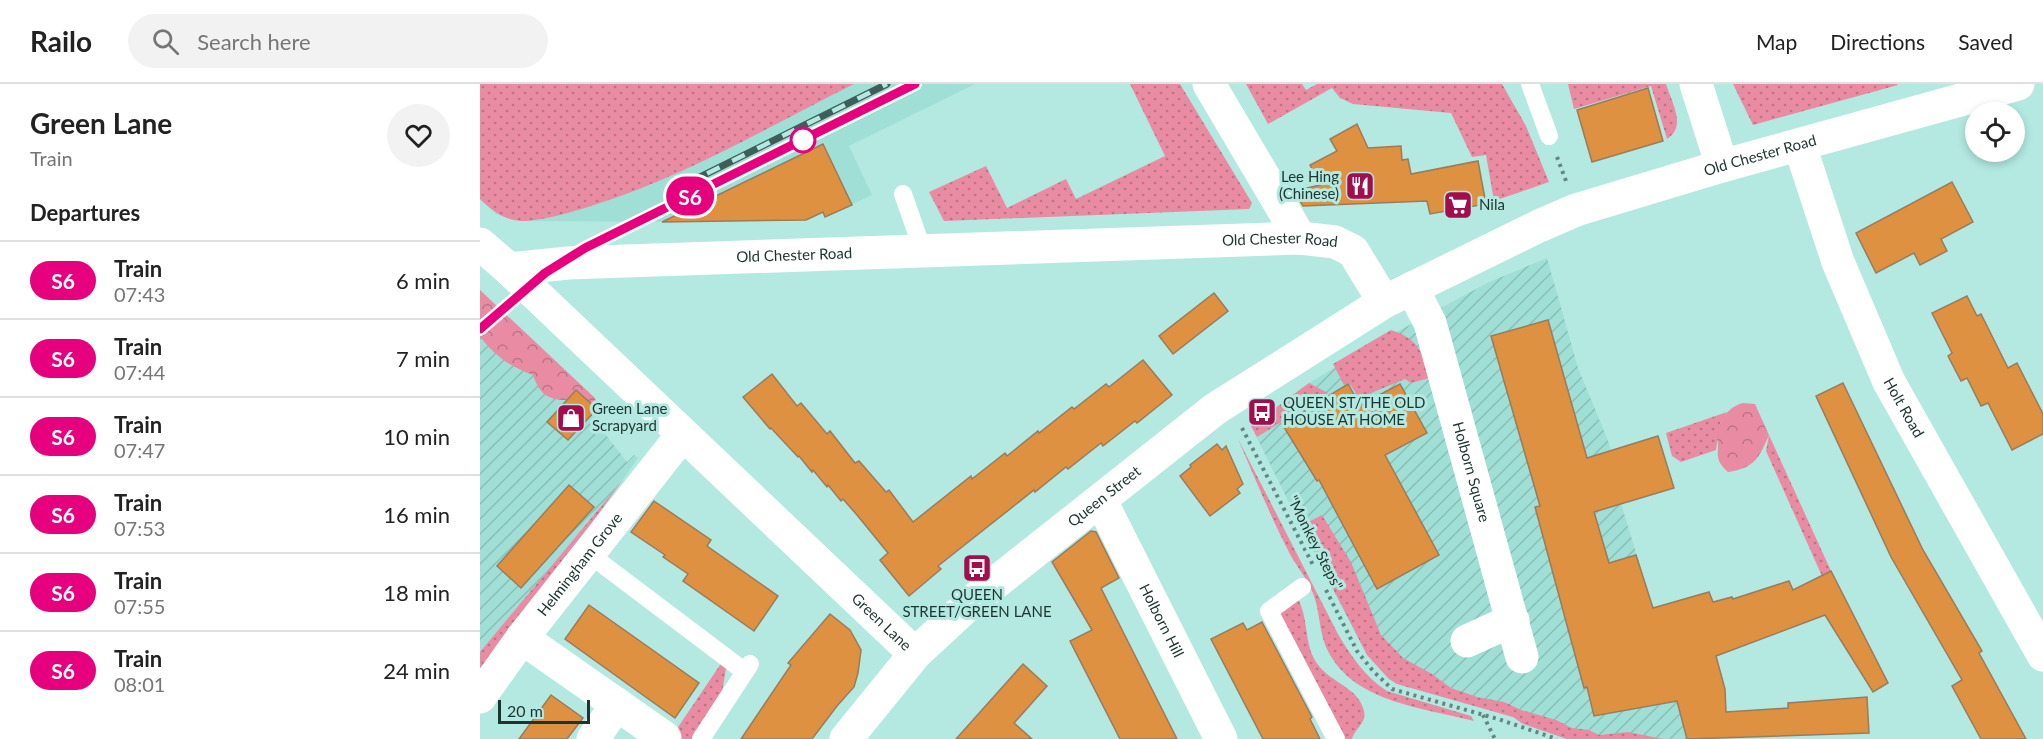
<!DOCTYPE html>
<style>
body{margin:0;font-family:Lato,sans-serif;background:#f2f2f2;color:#222;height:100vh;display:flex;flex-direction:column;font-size:22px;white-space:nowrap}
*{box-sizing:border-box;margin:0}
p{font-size:20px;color:#767676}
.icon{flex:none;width:33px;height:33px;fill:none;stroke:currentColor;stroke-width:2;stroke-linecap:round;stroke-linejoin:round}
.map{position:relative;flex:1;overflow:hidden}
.side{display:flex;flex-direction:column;background:#fff;width:480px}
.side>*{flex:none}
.badge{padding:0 12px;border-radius:20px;font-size:21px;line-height:39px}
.buttons{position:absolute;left:1485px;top:18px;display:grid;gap:12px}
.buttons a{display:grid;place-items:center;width:60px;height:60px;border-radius:50%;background:#fff;box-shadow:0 3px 9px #0003;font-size:30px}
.scale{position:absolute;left:18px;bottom:15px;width:92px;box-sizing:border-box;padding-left:6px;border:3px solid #1e3431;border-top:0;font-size:16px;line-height:21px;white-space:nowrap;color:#1e3431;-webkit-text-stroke:4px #b3e9e1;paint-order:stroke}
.map>.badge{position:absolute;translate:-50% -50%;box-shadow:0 0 0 3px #fff}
h2{padding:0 30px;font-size:22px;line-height:54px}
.round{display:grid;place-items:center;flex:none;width:63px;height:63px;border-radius:32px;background:#f2f2f2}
.head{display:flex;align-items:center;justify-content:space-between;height:102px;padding:0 30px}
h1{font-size:28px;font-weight:700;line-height:45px}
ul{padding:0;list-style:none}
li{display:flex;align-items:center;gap:18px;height:78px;padding:0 30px;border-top:2px solid #e0e0e0}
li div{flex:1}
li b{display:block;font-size:22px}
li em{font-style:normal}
li .badge{min-width:66px;font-weight:700;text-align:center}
header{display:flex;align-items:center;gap:36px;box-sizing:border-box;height:84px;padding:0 30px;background:#fff;border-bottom:2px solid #e0e0e0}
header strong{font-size:28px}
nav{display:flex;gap:33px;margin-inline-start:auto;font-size:21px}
.search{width:420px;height:54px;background:#f2f2f2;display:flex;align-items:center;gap:15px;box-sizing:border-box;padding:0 21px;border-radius:33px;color:#767676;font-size:22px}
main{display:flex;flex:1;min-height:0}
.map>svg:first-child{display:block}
.built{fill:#9fdfd5}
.industrial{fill:url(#industrial-furrows)}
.grass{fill:url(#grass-dots)}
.forest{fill:url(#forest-crowns)}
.building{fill:#dd9141;stroke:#9a7b5e;stroke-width:1.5}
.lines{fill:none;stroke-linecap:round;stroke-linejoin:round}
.path{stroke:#628681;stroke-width:4;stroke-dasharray:3 4.5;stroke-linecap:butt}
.lane{stroke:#fff;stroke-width:18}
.street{stroke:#fff;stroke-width:33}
.secondary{stroke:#fff;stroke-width:33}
.rail-casing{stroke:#405e59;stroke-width:7}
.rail{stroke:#b3e9e1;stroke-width:4.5;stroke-dasharray:14;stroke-linecap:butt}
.line-casing{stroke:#fff;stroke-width:14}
.line{stroke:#e6007e;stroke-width:9}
.stop-dot{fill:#fff;stroke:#e6007e;stroke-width:3}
.labels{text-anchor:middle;stroke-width:6;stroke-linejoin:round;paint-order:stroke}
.street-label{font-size:15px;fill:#1e3431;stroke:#b3e9e1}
.poi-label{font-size:15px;fill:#1e3431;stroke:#b3e9e1;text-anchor:start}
</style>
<header>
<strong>Railo</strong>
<div class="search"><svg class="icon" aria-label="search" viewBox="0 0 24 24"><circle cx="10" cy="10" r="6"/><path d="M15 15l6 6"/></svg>Search here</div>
<nav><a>Map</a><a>Directions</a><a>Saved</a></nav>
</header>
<main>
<section class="side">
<div class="head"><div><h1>Green Lane</h1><p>Train</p></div><a class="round"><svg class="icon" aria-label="heart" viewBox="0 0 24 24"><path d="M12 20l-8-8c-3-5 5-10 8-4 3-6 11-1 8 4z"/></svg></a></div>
<h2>Departures</h2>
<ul>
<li><span class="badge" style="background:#e6007e;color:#fff">S6</span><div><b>Train</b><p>07:43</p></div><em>6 min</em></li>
<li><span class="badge" style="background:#e6007e;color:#fff">S6</span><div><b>Train</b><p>07:44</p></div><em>7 min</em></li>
<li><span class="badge" style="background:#e6007e;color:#fff">S6</span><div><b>Train</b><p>07:47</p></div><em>10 min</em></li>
<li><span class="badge" style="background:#e6007e;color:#fff">S6</span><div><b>Train</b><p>07:53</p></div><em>16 min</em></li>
<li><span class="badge" style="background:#e6007e;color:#fff">S6</span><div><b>Train</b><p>07:55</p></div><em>18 min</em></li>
<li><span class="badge" style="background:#e6007e;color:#fff">S6</span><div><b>Train</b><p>08:01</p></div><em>24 min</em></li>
</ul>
</section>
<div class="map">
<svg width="1563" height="655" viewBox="0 0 1563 655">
<defs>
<pattern id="industrial-furrows" width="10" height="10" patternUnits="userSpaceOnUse" patternTransform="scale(1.5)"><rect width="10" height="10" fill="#9fdfd5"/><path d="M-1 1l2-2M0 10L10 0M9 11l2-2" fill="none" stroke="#88c0b7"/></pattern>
<pattern id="grass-dots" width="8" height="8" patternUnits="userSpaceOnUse" patternTransform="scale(1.5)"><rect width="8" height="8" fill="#e98ca3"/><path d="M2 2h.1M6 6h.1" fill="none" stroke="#bc7385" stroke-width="1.8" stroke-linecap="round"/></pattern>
<pattern id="forest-crowns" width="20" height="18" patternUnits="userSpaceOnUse" patternTransform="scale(1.5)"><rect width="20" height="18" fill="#e98ca3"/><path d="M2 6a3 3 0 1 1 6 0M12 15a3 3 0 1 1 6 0" fill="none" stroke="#bc7385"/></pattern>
</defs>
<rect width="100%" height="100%" fill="#b3e9e1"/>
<polygon class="built" points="0,0 495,0 369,62 392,111 345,133 343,128 326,136 209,138 43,137 16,130 0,115"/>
<g class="industrial">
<polygon points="1067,174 1098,284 1129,359 1143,426 1178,541 1207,655 1087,655 1043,640 1033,633 917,600 909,595 887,571 842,485 771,342 829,299 887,264 1007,199"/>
<polygon points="0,208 117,325 126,351 147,378 154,371 158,374 142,397 0,568"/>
</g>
<g class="grass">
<path d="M0 0H374C290 42 204 93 114 121 96 127 62 137 43 137 26 137 12 127 0 115Z"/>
<polygon points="650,0 700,0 772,119 769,125 464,137 449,108 506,82 527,124 586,95 596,115 685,72"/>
<polygon points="766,0 822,0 826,6 837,0 1022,0 1046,42 1069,98 1014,117 1006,71 992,73 971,29 873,20 860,14 852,4 788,40"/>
<path d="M1088 0H1186C1192 19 1207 43 1187 55L1171 2 1094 25Z"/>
<polygon points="1253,0 1417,0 1418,1 1273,41"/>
<path d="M911 246C939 255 941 268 953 293L931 299 925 295 879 314 869 299 864 301 853 280Z"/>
<polygon points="829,299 848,309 777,353 771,342"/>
<polygon points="1247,328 1240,340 1236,366 1201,378 1192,372 1186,349"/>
<polygon points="1289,351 1351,487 1342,492 1286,367"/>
<path d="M758 355 858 550C871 572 885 593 907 607L991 632 994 637C945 624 876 619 849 569 838 549 841 527 832 507 827 495 818 484 811 472 791 434 775 394 758 355Z"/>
<polygon points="142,397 0,595 0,568"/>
<polygon points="842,431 871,478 901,551 923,574 952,590 971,604 997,613 1024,618 1041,626 1076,636 1092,644 1109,646 1119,651 1148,648 1183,655 1087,655 1043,640 1033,633 917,600 909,595 887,571 821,442"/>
<path d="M817 513C830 536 823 563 839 582 852 599 879 604 884 627 887 639 875 644 872 655H863L796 527Z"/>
<polygon points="242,578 246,584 241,615 212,655 190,655"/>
</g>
<g class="forest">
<path d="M0 206 115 314 117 325 96 306 86 316C67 316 59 309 53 291 28 282 16 272 0 253Z"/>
<path d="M1263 319 1275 320 1289 351C1279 374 1275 384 1248 388 1231 373 1242 367 1236 351 1241 336 1247 323 1263 319Z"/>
</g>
<g class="building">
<polygon points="1168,4 1183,57 1112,78 1097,26"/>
<polygon points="877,40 888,64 921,62 922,76 928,75 931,90 998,77 1006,120 950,130 947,117 823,122 814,107 840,101 830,81 857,67 850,55"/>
<polygon points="343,60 372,121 345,133 343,128 326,136 182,138"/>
<polygon points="1472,98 1493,138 1461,155 1467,167 1440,181 1434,169 1396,189 1376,149"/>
<polygon points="734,209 748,227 693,270 679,252"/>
<polygon points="1487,212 1497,232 1501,230 1528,284 1537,279 1563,330 1563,350 1532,366 1508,319 1501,322 1487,294 1481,297 1468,272 1472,269 1452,229"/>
<polygon points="1068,236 1107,374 1178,352 1194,404 1114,428 1129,479 1156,471 1173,524 1229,508 1233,518 1252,513 1253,515 1309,497 1313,506 1351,487 1408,599 1393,608 1345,531 1236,572 1245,605 1246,628 1308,624 1308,619 1387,613 1389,649 1207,655 1197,617 1114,632 1107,603 1104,604 1055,423 1060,422 1011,252"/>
<polygon points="663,276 692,311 657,339 655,337 623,362 621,359 588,385 586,383 555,408 554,406 458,482 461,485 429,512 400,476 408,469 377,431 363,415 361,417 348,401 347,403 333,386 332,388 319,372 318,373 291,344 290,345 263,313 292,290 317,322 321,319 347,350 350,347 375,379 379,377 406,408 409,406 433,438 491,392 492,395 525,369 527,372 558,347 559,349 592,323 594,325 626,300 629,303"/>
<polygon points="1363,299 1443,466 1502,567 1499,569 1546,655 1501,655 1472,602 1482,596 1411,473 1336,312"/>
<polygon points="868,300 880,321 920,300 947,349 905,371 959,471 897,505 839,396 837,397 802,340"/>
<polygon points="96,306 117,325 88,356 67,338"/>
<polygon points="737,360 742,366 746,362 763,400 757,405 760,409 730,432 700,392 711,383 710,381"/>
<polygon points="89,401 114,423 41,504 17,482"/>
<polygon points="174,417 231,456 227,462 298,512 274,547 203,497 208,490 183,473 185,471 151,448"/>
<polygon points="611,447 616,448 639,494 621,504 697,655 640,655 590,557 612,546 572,478"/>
<polygon points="109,521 219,599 195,634 85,555"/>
<polygon points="350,530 370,546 381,566 378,589 374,603 357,622 332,655 261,655 311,581 308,579"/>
<polygon points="782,538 832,633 830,635 840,655 783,655 731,555 763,539 767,546"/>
<polygon points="543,580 567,602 534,639 552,655 476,655"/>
<polygon points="71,611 103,634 87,655 39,655"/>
</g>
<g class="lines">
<g class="path">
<polyline points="1077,73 1086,97"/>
<polyline points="762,344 833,481"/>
<polyline points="846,506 877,567 893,587 912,605 1018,635 1077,655"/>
<polyline points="1003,631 1015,655"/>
</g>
<g class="lane">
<polyline points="1050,0 1069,52"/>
<polyline points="423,110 443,167"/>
<polyline points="109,470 264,587"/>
<polyline points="822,503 789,527 856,655"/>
<polyline points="221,655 270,580"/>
</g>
<g class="street">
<polyline points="729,0 820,154"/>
<polyline points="1216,0 1242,82"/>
<path id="s1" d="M1320 62 1358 178 1409 298 1563 571"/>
<path id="s2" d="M29 185 435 570"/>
<path id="s3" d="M932 204 950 239 1042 573"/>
<path id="s4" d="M621 417 741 655"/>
<polyline points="42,554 185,654"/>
<polyline points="987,557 1033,536"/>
<path id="s5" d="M0 613 42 554 203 350"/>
<polyline points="113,655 137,620"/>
<path id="s6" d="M366 655 435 570 490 519 735 325 904 218"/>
</g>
<path class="secondary" id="s7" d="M0 160 29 185 88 179 820 154 855 158 873 167 904 218 1059 142 1096 126 1242 82 1538 0"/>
<g class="rail-casing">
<g id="rail">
<polyline points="202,102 407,0"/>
<polyline points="207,113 435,0"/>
</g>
</g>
<use href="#rail" class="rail"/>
</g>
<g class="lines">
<g class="line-casing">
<polyline id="line" points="0,245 65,189 105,164 435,0"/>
</g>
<use href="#line" class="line"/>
</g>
<defs>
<g id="restaurant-square" transform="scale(1.5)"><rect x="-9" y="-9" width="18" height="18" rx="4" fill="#a20d4e" stroke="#b3e9e1"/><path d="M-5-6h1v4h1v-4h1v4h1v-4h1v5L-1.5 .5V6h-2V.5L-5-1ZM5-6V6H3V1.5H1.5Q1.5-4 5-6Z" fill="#fff"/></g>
<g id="supermarket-square" transform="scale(1.5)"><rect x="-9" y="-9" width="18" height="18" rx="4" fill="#a20d4e" stroke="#b3e9e1"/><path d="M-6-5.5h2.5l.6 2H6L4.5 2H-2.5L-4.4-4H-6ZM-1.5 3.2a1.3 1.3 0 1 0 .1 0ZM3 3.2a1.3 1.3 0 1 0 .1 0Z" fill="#fff"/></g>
<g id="bus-square" transform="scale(1.5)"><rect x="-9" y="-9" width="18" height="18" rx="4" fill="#a20d4e" stroke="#b3e9e1"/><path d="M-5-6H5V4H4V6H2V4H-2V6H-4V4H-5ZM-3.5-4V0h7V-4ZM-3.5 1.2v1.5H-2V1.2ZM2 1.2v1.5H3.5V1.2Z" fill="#fff"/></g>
<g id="shop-square" transform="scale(1.5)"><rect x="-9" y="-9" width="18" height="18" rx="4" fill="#a20d4e" stroke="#b3e9e1"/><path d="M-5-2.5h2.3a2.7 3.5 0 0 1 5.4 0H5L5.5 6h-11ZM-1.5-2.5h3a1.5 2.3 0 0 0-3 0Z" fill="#fff"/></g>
</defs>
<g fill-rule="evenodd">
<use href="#restaurant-square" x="880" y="102"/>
<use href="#supermarket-square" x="978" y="121"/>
<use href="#bus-square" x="782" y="328"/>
<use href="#shop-square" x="91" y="334"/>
<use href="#bus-square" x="497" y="484"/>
</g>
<circle class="stop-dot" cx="323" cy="56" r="12"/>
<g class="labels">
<g class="street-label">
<text dy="5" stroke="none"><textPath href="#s7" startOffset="1350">Old Chester Road</textPath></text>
<text dy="5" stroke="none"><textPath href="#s7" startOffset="810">Old Chester Road</textPath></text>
<text dy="5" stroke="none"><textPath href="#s7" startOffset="324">Old Chester Road</textPath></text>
<text dy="5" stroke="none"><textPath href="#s1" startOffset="282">Holt Road</textPath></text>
<text dy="5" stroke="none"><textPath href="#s3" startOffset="194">Holborn Square</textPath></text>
<text dy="5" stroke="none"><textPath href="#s6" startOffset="356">Queen Street</textPath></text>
<text transform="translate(835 459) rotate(63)" y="5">"Monkey Steps"</text>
<text dy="5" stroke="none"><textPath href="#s5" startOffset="166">Helmingham Grove</textPath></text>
<text dy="5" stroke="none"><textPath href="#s4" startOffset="134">Holborn Hill</textPath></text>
<text dy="5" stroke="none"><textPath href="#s2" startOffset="513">Green Lane</textPath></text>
</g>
<g class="poi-label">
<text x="859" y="98" text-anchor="end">Lee Hing<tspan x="859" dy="17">(Chinese)</tspan></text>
<text x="999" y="126">Nila</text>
<text x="803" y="324">QUEEN ST/THE OLD<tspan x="803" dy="17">HOUSE AT HOME</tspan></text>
<text x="112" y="330">Green Lane<tspan x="112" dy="17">Scrapyard</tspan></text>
<text x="497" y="516" text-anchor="middle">QUEEN<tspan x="497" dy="17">STREET/GREEN LANE</tspan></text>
</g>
</g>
</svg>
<div class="buttons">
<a><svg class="icon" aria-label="locate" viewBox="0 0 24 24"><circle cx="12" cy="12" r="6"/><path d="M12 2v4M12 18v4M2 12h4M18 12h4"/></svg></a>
</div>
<div class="scale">20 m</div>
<b class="badge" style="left:210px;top:112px;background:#e6007e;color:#fff">S6</b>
</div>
</main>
